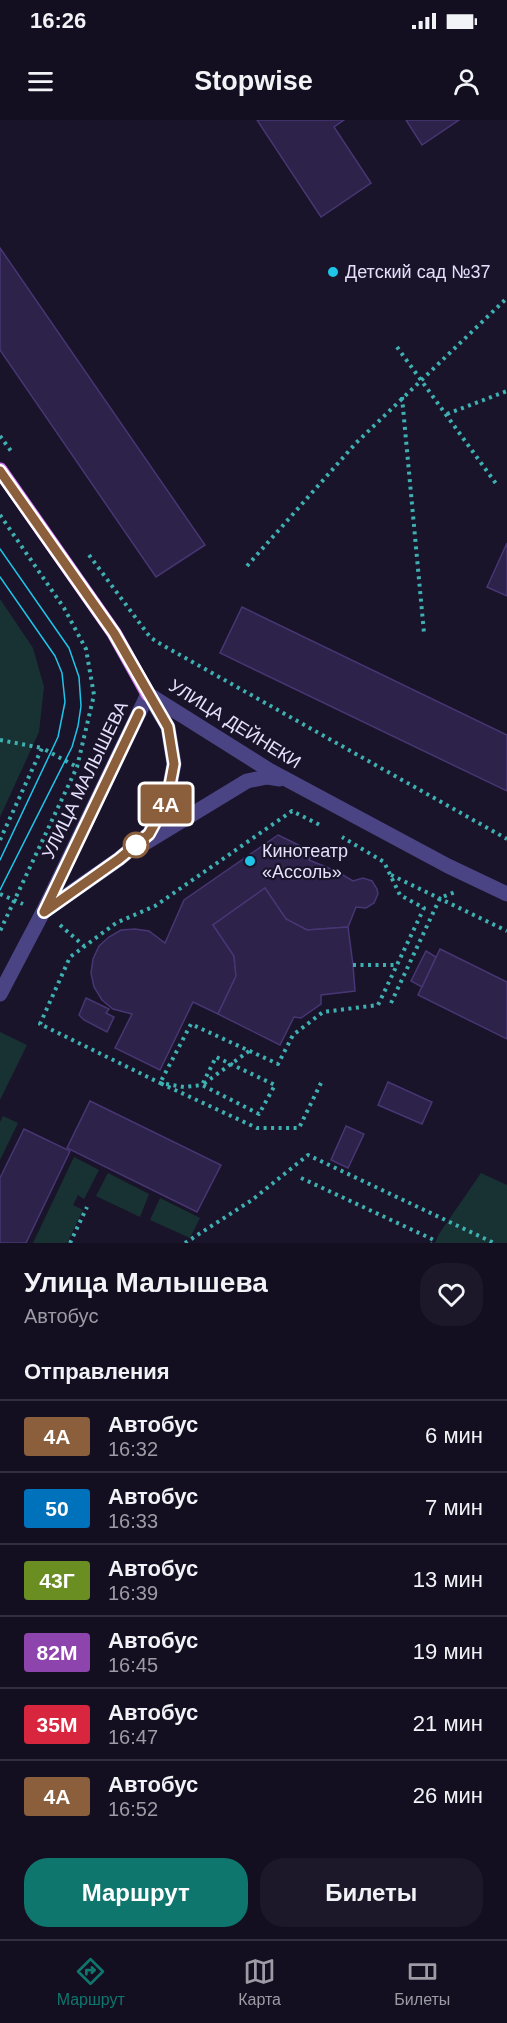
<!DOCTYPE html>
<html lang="ru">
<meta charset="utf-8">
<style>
body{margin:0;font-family:Helvetica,sans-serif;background:#1c1829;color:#f1f3f6;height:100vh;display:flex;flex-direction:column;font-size:22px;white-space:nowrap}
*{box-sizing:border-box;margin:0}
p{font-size:20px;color:#9d9ca5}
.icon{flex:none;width:33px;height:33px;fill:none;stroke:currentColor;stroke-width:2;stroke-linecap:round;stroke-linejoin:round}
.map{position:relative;height:1123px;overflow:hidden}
.drawer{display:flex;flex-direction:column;background:#130f20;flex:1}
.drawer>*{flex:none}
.badge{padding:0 12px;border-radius:4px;font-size:21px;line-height:39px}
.map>.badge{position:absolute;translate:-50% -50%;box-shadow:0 0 0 3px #fff}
h2{padding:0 24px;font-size:22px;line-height:54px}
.round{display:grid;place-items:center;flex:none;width:63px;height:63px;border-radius:24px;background:#1c1829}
.overview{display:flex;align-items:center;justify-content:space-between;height:102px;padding:0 24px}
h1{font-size:28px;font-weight:700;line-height:45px}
.button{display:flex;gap:12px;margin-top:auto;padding:12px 24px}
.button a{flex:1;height:69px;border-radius:24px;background:#0f766e;color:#fff;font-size:24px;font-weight:700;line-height:69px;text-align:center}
.button a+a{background:#1c1829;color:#f1f3f6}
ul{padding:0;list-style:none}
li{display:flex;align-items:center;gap:18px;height:72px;padding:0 24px;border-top:2px solid #322f3e}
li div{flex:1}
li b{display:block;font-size:22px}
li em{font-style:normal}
li .badge{min-width:66px;font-weight:700;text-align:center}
.status{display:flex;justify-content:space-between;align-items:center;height:42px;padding:0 30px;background:#130f20;direction:ltr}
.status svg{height:16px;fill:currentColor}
header{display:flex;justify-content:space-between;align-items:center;height:78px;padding:0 24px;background:#130f20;font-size:27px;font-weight:700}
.tabs{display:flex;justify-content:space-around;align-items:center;height:84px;border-top:2px solid #322f3e;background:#130f20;font-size:16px;color:#9d9ca5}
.tabs a{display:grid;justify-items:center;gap:3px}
.tabs .on{color:#0f766e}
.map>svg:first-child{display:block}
.green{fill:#183233}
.building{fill:#2d2249;stroke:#473673;stroke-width:1.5}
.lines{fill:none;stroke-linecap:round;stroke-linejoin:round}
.path{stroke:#3eb0b2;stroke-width:4;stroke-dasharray:3 4.5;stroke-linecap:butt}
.minor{stroke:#4b4484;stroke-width:15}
.major{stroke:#cb72f1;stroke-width:15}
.tram{stroke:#1fc5e9;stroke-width:1.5}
.line-casing{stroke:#fff;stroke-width:14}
.line{stroke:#8b5e3c;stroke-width:9}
.poi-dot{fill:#1fc5e9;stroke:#19142a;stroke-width:2}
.stop-dot{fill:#fff;stroke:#8b5e3c;stroke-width:3}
.labels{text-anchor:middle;stroke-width:4.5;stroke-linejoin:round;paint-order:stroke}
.poi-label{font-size:18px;fill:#e5e0fc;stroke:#19142a;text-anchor:start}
.street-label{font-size:18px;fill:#e5e0fc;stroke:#19142a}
</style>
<div class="status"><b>16:26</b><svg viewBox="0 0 49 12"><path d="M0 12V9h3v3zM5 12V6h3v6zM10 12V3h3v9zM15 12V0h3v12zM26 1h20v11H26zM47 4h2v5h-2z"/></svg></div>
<header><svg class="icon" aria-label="menu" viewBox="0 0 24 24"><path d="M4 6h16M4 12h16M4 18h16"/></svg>Stopwise<svg class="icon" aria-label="person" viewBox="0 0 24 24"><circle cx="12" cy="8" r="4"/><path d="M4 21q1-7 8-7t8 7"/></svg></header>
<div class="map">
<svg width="507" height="1123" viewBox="0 0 507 1123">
<rect width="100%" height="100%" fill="#19142a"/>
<g class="green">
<polygon points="0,479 33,528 44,567 39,612 0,697"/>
<polygon points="0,912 27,925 0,980"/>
<polygon points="3,996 18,1003 0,1040 0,1002"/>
<polygon points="74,1037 99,1050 84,1079 78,1075 73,1085 83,1090 67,1123 33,1123"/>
<polygon points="108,1053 149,1074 140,1097 96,1076"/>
<polygon points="481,1053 507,1065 507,1123 435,1123 439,1114"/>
<polygon points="160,1078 200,1098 190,1118 150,1100"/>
</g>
<g class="building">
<polygon points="257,0 344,0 334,7 371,63 321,97"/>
<polygon points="406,0 459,0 422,25"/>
<polygon points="0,128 205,425 156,457 0,230"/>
<polygon points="507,423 507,476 487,467"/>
<polygon points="242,487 507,615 507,671 220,533"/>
<polygon points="278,715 313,732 309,740 336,751 353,761 363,758 372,761 377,769 378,774 374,783 366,788 356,787 348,807 307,810 286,799 265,768 213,805 234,836 236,856 218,894 193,882 160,950 115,928 132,894 113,889 102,880 94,867 91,853 93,839 99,826 109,817 121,810 135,809 149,811 165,823 184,780"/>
<polygon points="265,768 286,799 307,810 348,807 353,845 355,871 321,875 321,884 301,898 294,897 280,925 218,894 236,856 234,836 213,805"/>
<polygon points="440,829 507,862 507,919 418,875"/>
<polygon points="426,831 436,837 422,867 411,861"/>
<polygon points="86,878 109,889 106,893 114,897 107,912 84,900 79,895"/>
<polygon points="388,962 432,982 422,1004 378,985"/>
<polygon points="90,981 221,1045 197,1092 67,1028"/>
<polygon points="346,1006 364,1014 348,1048 331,1040"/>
<polygon points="24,1009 70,1031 26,1123 0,1123 0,1058"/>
</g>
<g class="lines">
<g class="path">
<polyline points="397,227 497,365"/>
<polyline points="402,277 424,513"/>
<polyline points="447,294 507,271"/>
<polyline points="0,316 11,331"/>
<polyline points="0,395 64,488 86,529 94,575 77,647 0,811"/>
<polyline points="89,435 150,517 157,522 507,719"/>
<polyline points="247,446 356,323 507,178"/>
<polyline points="0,620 42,628"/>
<polyline points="0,720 42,628 77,647"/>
<polyline points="391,755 507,811"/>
<polyline points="0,774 23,784"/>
<polyline points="60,805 84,826"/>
<polyline points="353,845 395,845"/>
<polyline points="391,883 440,778 455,772"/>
<polyline points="249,931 202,965 216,937 275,965 259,994 202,965 184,967 160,963 40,904 70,837 116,803 155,786 292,691 320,705"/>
<polyline points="321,963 299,1008 257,1008 160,963 191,904 278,944 293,915 323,892 378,885 424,788 400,775 384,742 342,717"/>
<polyline points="301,1058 434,1120 432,1123"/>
<polyline points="70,1123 87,1087"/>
<polyline points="185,1123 252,1080 308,1035 494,1123"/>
</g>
<g class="minor">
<polyline points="148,574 269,650 448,746 507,774"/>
<polyline points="145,723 247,661 267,657 280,659"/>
<polyline points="43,792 119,739 149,714 167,681 174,644 168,607 150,577"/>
<polyline points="0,874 43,792 148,574"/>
</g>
<polyline class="major" points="0,350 114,513 148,574"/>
<g class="tram">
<polyline points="0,429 69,528 79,557 81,586 78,606 72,627 0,770"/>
<polyline points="0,457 55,536 62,553 65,582 58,617 0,740"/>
</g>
</g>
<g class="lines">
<g class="line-casing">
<polyline id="line" points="0,351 114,513 168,607 174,644 167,681 149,714 119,739 44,792 139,593"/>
</g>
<use href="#line" class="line"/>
</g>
<g class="poi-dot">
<circle cx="333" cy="152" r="6"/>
<circle cx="250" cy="741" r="6"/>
</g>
<circle class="stop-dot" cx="136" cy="725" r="12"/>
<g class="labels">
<g class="poi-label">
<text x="345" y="158">Детский сад №37</text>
<text x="262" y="737">Кинотеатр<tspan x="262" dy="21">«Ассоль»</tspan></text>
</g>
<g class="street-label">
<text transform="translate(235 604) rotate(32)" y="6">УЛИЦА ДЕЙНЕКИ</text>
<text transform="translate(85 660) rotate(-64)" y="6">УЛИЦА МАЛЫШЕВА</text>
</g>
</g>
</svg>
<b class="badge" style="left:166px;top:684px;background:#8b5e3c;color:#fff">4А</b>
</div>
<section class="drawer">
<div class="overview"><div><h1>Улица Малышева</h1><p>Автобус</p></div><a class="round"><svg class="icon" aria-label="heart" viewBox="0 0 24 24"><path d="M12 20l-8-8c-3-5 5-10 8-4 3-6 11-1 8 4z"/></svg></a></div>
<h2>Отправления</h2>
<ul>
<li><span class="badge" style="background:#8b5e3c;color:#fff">4А</span><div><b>Автобус</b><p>16:32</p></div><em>6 мин</em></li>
<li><span class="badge" style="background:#0072bc;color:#fff">50</span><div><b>Автобус</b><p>16:33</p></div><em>7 мин</em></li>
<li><span class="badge" style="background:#6b8e23;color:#fff">43Г</span><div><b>Автобус</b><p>16:39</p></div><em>13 мин</em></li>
<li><span class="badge" style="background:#8e44ad;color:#fff">82М</span><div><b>Автобус</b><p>16:45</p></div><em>19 мин</em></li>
<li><span class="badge" style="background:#d7263d;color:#fff">35М</span><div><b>Автобус</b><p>16:47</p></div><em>21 мин</em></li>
<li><span class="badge" style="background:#8b5e3c;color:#fff">4А</span><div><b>Автобус</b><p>16:52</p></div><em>26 мин</em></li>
</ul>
<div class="button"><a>Маршрут</a><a>Билеты</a></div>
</section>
<nav class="tabs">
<a class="on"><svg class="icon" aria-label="directions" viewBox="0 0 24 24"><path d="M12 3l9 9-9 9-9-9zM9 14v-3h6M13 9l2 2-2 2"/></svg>Маршрут</a>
<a><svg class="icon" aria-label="map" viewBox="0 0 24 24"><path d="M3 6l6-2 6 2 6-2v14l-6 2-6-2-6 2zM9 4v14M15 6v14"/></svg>Карта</a>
<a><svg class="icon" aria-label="tickets" viewBox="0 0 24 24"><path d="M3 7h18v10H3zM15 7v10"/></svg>Билеты</a>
</nav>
